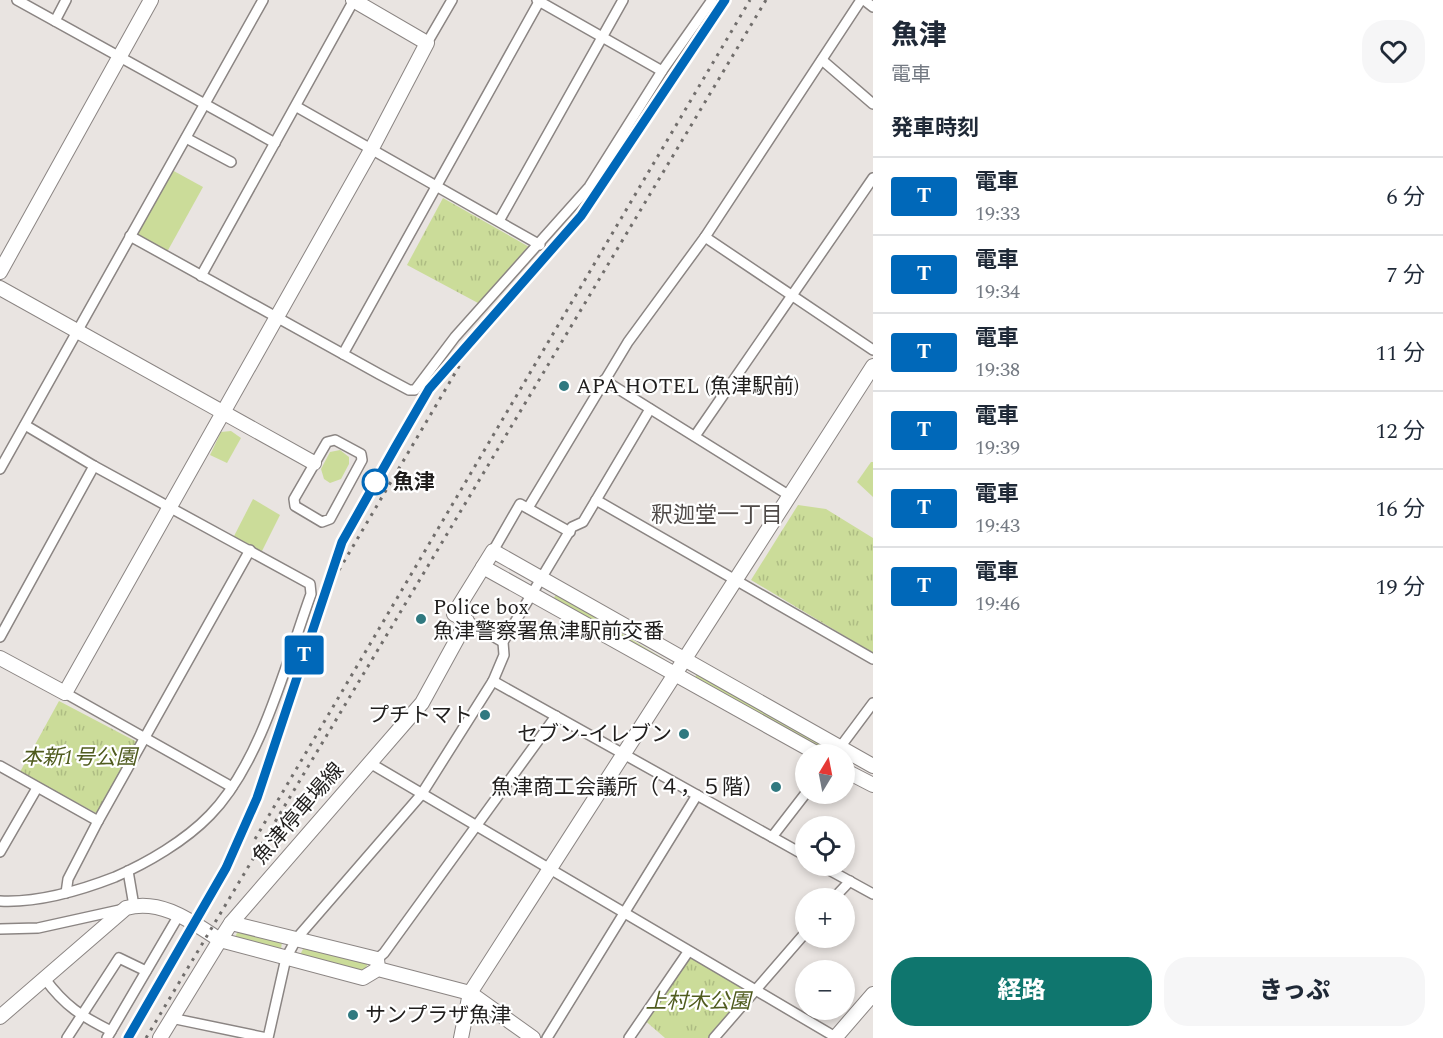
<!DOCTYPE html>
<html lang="ja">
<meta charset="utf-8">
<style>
body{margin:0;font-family:Spectral,"Noto Sans JP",serif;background:#f6f6f7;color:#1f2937;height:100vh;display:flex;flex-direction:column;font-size:22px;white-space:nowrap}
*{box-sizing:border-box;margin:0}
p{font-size:20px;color:#747a83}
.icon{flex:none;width:33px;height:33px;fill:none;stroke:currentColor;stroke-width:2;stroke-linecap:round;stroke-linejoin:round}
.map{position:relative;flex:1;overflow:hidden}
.drawer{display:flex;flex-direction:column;background:#fff;width:570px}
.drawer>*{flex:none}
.badge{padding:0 12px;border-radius:4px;font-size:21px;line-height:39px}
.needle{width:39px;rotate:10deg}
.buttons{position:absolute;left:795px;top:744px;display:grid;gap:12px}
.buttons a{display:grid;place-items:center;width:60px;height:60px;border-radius:50%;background:#fff;box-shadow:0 3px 9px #0003;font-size:30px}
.map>.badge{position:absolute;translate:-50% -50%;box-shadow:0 0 0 3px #fff}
h2{padding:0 18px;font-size:22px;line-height:54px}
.round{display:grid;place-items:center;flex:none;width:63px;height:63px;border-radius:24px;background:#f6f6f7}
.head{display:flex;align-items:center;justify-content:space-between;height:102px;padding:0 18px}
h1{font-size:28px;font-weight:800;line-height:45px}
.cta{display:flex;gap:12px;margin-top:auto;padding:12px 18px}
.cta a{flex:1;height:69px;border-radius:24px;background:#0f766e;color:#fff;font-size:24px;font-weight:800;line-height:69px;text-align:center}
.cta a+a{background:#f6f6f7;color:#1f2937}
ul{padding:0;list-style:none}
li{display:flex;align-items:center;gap:18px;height:78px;padding:0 18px;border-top:2px solid #e0e1e3}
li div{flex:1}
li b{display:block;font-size:22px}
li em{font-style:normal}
li .badge{min-width:66px;font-weight:700;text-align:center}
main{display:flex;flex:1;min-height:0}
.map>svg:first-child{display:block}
.grass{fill:#cbdc99}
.park{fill:url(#park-tufts)}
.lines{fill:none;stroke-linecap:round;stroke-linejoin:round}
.street-casing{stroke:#8b8583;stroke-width:12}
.secondary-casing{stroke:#8b8583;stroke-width:16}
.street{stroke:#fff;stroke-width:9}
.secondary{stroke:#fff;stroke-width:14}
.rail{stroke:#716e6c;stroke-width:3;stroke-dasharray:3 6;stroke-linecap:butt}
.line-casing{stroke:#fff;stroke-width:14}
.line{stroke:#0068b9;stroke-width:9}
.poi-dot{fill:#307980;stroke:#fff;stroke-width:2}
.stop-dot{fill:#fff;stroke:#0068b9;stroke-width:3}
.labels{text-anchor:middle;stroke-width:4.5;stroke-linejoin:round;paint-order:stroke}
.poi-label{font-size:21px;fill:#201e1d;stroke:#fff;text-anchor:start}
.stop-label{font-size:21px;font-weight:bold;fill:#201e1d;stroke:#fff;text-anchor:start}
.park-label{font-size:21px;font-style:italic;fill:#4f5b1e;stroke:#fff}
.street-label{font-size:21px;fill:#201e1d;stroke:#fff}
.neighbourhood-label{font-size:22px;fill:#4f4a48;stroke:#fff}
</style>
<main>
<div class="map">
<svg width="873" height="1038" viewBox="0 0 873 1038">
<defs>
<pattern id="park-tufts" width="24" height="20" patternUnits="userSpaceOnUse" patternTransform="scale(1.5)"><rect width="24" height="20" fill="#cbdc99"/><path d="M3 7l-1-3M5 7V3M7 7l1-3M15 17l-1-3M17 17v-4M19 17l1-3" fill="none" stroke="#aebc83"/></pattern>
</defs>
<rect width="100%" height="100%" fill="#e9e4e1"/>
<g class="grass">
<polygon points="172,170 203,187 167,252 139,236 138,230"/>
<polygon points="231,431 241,438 227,463 210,455 221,432"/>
<polygon points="340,450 349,457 349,464 341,479 330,483 324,479 321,469 330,452"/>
<polygon points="871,462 873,462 873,497 857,482"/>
<polygon points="253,499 280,515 260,555 232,540"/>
<polygon points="556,594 664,659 663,661 553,600"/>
<polygon points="697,674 820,744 817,750 695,677"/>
<polygon points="238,931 282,941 281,950 234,939"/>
<polygon points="304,947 368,963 364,972 300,955"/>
</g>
<g class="park">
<polygon points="443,198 531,248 478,303 407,265"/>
<polygon points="798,505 826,509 873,538 873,653 751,580"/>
<polygon points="59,701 137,742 98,814 20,772"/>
<polygon points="688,952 756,989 714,1038 665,1038 642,1018"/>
</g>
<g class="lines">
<g class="street-casing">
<g id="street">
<polyline points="17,0 275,143"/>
<polyline points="537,0 662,71"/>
<polyline points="864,0 873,7"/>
<polyline points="55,21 66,0"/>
<polyline points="427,43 452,0"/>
<polyline points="822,60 873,104"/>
<polyline points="297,107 540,245"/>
<polyline points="186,138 231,162"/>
<polyline points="499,221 623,0"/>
<polyline points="130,236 379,374 409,390 415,390 455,337 589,187 662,71 712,0"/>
<polyline points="705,237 873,350"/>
<polyline points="201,276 354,0"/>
<polyline points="343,354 540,0"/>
<polyline points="604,380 790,496"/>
<polyline points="695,436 873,178"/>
<polygon points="335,440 361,454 362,460 330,519 322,522 295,506 294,499 327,442"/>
<polyline points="0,469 263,0"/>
<polyline points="596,500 873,659"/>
<polyline points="528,508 628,342 705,237 861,0"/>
<polyline points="493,551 520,504 570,532"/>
<polyline points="467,621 503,642"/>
<polyline points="0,637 94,466"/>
<polyline points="493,681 806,856"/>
<polyline points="65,693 232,787"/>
<polyline points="835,754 873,703"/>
<polyline points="370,763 837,1038"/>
<polyline points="0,766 98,821"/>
<polyline points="772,837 806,793"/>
<polyline points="0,852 37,788"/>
<polyline points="822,866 873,894"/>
<polyline points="128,871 134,906"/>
<polyline points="66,893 68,879 98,821 250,550"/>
<polyline points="834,898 850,881"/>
<path d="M0 901C39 903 79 891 115 877 147 863 185 841 210 815 261 763 286 663 311 594L310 584 94 466 25 425"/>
<polyline points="0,929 38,928 124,909"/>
<polyline points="377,959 384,953 556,716"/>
<path d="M45 979C65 1006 81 1016 111 1031"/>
<polyline points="171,1018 267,1038"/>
<polyline points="67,1038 119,958 146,971"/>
<polyline points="107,1038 179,915"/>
<polyline points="268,1038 286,958 297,938 421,795 493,681 504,655 503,642 572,527 583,522 650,409"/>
<polyline points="547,1038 697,795"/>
<polyline points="629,1038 688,952"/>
<polyline points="714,1038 806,932"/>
</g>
</g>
<g class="secondary-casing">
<g id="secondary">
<polyline points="0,272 151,0"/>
<polyline points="0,288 314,463"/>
<polyline points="483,567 818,754"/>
<polyline points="0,658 65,693 371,150 427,43 353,0"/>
<polyline points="844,770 873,785"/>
<polyline points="231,923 377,959 378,969"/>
<path d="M0 1017 126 908C161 898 192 922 220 940L231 923 422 703 467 621 454 614 493 551 873 766"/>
<polyline points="160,1038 220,940 363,978 378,969 470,993 533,1038"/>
<polyline points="461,1038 470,993 873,366"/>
<polyline points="835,1038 873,994"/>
</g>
</g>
<use href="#street" class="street"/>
<use href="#secondary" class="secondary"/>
<g class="rail">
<polyline points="339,570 461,363"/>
<polyline points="255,839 750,0"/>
<polyline points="128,1038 226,868 257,798 342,542 406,427 429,389 581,216 725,0"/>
<polyline points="146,1038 766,0"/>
</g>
</g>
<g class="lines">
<g class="line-casing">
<polyline id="line" points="128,1038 226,868 257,798 342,542 396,446 429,389 581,216 725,0"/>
</g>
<use href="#line" class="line"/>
</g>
<g class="poi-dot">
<circle cx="564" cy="386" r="6"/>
<circle cx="421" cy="619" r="6"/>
<circle cx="485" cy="715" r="6"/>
<circle cx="684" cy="734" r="6"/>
<circle cx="776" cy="787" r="6"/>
<circle cx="353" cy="1015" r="6"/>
</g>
<circle class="stop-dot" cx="375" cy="482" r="12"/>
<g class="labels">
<g class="poi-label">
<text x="576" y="393">APA HOTEL (魚津駅前)</text>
<text x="433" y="614">Police box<tspan x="433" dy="24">魚津警察署魚津駅前交番</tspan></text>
<text x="473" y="722" text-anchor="end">プチトマト</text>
<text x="672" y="741" text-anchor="end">セブン-イレブン</text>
<text x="764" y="794" text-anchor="end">魚津商工会議所（４，５階）</text>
<text x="365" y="1022">サンプラザ魚津</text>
</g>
<g class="stop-label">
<text x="393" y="489">魚津</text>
</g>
<g class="park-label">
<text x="79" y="764">本新1号公園</text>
<text x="698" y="1008">上村木公園</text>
</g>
<g class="street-label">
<text transform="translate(298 813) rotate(-49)" y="7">魚津停車場線</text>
</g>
<g class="neighbourhood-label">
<text x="717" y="522">釈迦堂一丁目</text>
</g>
</g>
</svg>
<div class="buttons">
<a><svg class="needle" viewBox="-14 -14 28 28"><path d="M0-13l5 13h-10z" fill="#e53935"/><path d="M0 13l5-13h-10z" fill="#747a83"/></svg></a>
<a><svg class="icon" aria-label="locate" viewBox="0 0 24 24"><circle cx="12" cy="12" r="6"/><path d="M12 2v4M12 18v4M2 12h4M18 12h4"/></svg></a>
<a>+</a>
<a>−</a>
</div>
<b class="badge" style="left:304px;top:655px;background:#0068b9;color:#fff">T</b>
</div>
<section class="drawer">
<div class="head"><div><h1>魚津</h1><p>電車</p></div><a class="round"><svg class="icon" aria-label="heart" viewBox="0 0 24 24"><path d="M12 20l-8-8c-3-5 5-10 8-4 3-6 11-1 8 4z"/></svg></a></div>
<h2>発車時刻</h2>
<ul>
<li><span class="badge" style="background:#0068b9;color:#fff">T</span><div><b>電車</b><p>19:33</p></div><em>6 分</em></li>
<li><span class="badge" style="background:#0068b9;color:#fff">T</span><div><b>電車</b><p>19:34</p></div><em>7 分</em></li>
<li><span class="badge" style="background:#0068b9;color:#fff">T</span><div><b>電車</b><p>19:38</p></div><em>11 分</em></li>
<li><span class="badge" style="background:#0068b9;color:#fff">T</span><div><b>電車</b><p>19:39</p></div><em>12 分</em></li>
<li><span class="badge" style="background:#0068b9;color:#fff">T</span><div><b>電車</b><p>19:43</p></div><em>16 分</em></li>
<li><span class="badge" style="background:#0068b9;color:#fff">T</span><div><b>電車</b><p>19:46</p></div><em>19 分</em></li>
</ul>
<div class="cta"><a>経路</a><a>きっぷ</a></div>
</section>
</main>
